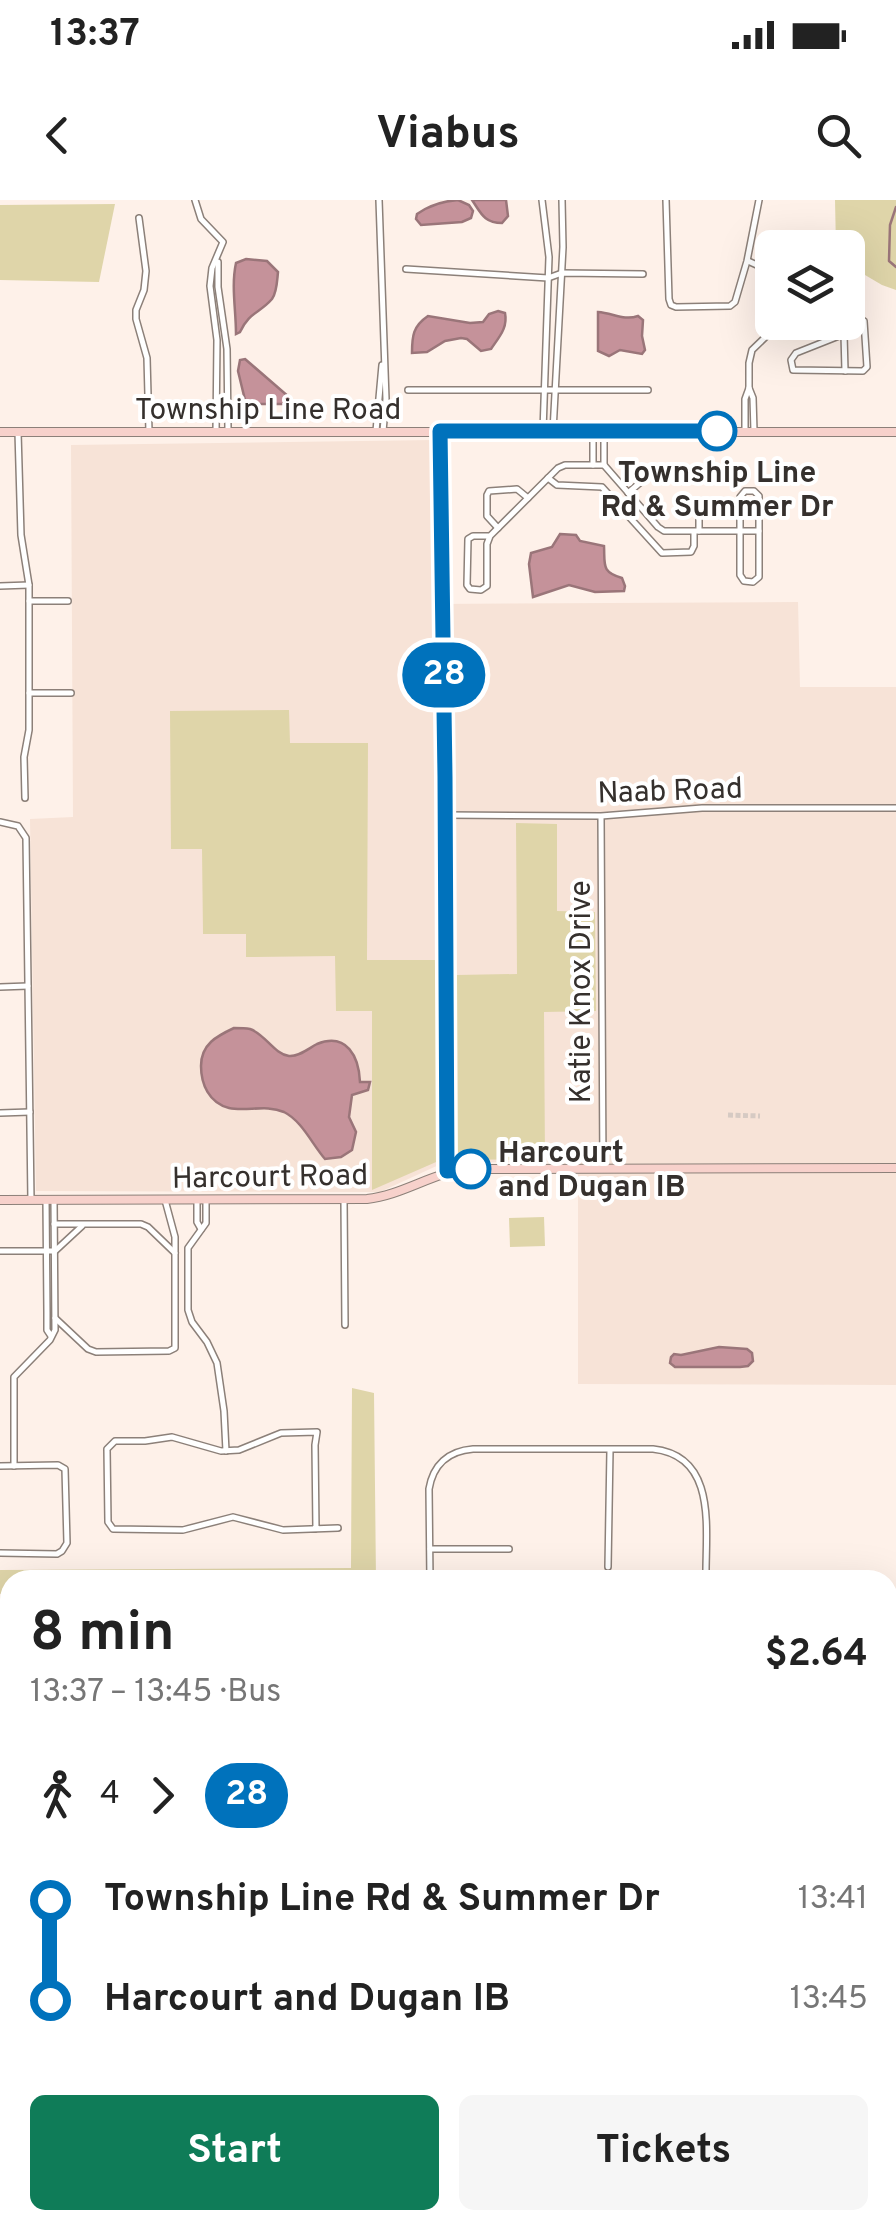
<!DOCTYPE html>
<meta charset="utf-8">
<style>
body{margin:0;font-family:Overpass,sans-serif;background:#f6f6f6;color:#222;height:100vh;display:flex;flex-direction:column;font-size:38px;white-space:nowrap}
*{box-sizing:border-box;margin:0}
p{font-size:32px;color:#767676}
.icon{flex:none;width:55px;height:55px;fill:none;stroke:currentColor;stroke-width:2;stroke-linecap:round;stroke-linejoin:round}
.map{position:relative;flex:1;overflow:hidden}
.panel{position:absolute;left:0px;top:1370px;width:898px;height:660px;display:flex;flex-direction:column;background:#fff;border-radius:30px 30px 0 0;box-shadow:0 10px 40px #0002}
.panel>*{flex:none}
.badge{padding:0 20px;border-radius:32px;font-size:35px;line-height:65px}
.controls{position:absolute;left:755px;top:30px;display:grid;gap:20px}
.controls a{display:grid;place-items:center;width:110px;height:110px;border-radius:15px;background:#fff;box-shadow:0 10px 40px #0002;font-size:50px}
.map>.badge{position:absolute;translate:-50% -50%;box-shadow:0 0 0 5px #fff}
.legs{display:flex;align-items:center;gap:15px;height:110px;padding:0 30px;font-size:32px}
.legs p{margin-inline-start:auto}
.head{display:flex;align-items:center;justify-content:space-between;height:170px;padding:0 30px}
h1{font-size:55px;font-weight:700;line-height:75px}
.primary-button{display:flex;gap:20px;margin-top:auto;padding:20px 30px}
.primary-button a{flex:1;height:115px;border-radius:15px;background:#0f7c58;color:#fff;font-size:40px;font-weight:700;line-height:115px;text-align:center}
.primary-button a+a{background:#f6f6f6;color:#222}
ul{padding:0 30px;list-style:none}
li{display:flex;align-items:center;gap:35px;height:100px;font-size:38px}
li i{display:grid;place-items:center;width:15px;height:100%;margin:0 12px;background:currentColor}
li i::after{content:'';width:25px;height:25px;margin:-12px;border:8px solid;border-radius:50%;background:#fff}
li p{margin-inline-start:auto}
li:first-child i{background:linear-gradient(#0000 50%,currentColor 0)}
li:last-child i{background:linear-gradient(currentColor 50%,#0000 0)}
.status{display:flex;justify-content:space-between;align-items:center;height:70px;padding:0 50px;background:#fff;direction:ltr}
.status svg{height:28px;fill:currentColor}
header{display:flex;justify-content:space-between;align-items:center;height:130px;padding:0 30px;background:#fff;font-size:45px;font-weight:700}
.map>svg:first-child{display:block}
.built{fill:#f7e3d7}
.green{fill:#dfd5a9}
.water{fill:#c5929a;stroke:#9a7579;stroke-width:2.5}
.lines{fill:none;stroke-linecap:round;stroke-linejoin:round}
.stream{stroke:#9a7579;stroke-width:2.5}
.street-tunnel{stroke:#d6cac3;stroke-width:5;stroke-dasharray:5 2.5;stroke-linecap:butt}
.street-casing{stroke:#8c8079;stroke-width:8}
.secondary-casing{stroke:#8c8079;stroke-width:10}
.street{stroke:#fff;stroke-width:5}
.secondary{stroke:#f7d1cb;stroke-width:8}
.line-1-casing{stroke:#fff;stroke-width:22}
.line-1{stroke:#0072bc;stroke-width:15}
.stop-1-dot{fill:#fff;stroke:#0072bc;stroke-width:5}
.labels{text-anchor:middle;stroke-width:8;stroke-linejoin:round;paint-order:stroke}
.street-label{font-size:30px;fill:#35302d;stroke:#fff}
.stop-label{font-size:30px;font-weight:bold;fill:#35302d;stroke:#fff}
</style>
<div class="status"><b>13:37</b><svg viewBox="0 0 49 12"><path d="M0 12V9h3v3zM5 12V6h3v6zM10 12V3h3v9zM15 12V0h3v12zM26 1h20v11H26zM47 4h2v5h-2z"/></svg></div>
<header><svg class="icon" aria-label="back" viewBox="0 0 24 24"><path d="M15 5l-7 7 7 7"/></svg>Viabus<svg class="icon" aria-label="search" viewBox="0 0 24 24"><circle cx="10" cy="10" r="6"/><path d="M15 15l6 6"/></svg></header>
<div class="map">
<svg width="896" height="2030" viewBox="0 0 896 2030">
<rect width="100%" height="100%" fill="#fef1e9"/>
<g class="built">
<polygon points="433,240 435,404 798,402 800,487 896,487 896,1185 578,1184 578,961 443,963 380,992 36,991 30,619 73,617 71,245"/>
<rect x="888" y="1784" width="8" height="70"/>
</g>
<g class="green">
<polygon points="835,0 896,0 896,90 882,85 848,65 848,48 836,47"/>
<polygon points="115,4 99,82 0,80 0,5"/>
<polygon points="289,510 290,543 368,543 367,760 457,760 457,775 517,774 516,623 557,624 557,711 595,712 596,811 544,812 545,960 443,959 372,990 372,811 336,811 335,756 246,757 246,734 203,734 202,649 171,649 170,511"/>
<polygon points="544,1017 545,1046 510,1047 509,1018"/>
<polygon points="352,1188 374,1193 376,1380 10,1380 10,1395 0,1394 0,1370 351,1368"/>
</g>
<g class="water">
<path d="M458 0 469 5 473 11 471 18 462 22 421 25 416 19 417 14C430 5 442 1 458 0Z"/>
<path d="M472 0H506L508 16 502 23C484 23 481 13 472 0Z"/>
<path d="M246 59 267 61 278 72C277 81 277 92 272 99 260 113 249 112 240 132L236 134C236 110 231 86 236 63Z"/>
<path d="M498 111 505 113C508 128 499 137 491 149L481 151 467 139 461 138 445 141 427 152 412 153C412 136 413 126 428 116L470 123 483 122 489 114Z"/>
<path d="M598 112C613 113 624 121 638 116L643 120 642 136 645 150 642 154 620 150 609 156 598 151Z"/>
<polygon points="245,159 289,197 288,204 251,204 245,200 238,171 240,160"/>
<path d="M560 334 576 335 580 341 604 346C605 365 601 372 622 378L625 386 624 391 595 392 569 385 533 397 529 364 531 353 552 347Z"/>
<path d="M234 828C240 828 245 828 250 829 265 834 274 854 289 856 299 857 309 848 317 844 347 832 359 857 360 882H370L368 890 352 895 349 917 356 932 352 950 341 957 325 959C312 944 302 921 284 912 266 904 246 912 229 908 209 903 201 884 201 866 201 844 217 836 234 828Z"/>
<polygon points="719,1147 747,1149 752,1153 753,1161 748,1166 740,1167 675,1167 670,1163 671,1157 674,1154 681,1155"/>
<polygon points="888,1473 896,1476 896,1519 889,1532 888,1549"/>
</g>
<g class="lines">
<polyline class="stream" points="896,7 890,25 889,61 896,67"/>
<polyline class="street-tunnel" points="728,915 760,916"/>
<g class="street-casing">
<g id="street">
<polyline points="195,0 201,19 223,42 212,68 210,86 217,140 216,232"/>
<polyline points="379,0 386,199 383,231"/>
<polyline points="542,0 549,57 543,231"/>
<polyline points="666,0 669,99 671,105 676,107 730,106 735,102 747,61 759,0"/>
<polyline points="139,18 146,71 144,90 136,110 136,119 147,158 149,232"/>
<polyline points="748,61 772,72"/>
<polyline points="218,62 218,87 227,149 228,230"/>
<polyline points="406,69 548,78 562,73 643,74"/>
<polyline points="845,122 844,134 796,153 791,160 793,170 863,171 867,167 864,121 848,113"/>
<polyline points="844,134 845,171"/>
<polyline points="749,188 753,198 754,231"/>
<polyline points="408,190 648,190"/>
<polyline points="376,231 382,165"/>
<polyline points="440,231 446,614 447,971"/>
<polyline points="553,231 563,47 562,0"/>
<polyline points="745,231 745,199 749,188 749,163 752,150 781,122"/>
<polyline points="18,232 21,335 29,385 29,530 24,557 25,598"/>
<polyline points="604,233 604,265"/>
<polyline points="593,265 593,231"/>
<polyline points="548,278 557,285 602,287 662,353 691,352 694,346 694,332"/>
<polygon points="745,291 754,291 759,296 759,377 753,382 744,381 740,375 740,297"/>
<polyline points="628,293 655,270"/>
<polyline points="699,302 699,331"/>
<polyline points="498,328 487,316 487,295 489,291 517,289 528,298"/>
<polyline points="490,336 487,344 487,386 481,390 470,389 467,385 468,339 473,336 490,336 558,268 565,265 604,265 658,327 664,331 759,331"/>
<polyline points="0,386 29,385"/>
<polyline points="29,401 68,401"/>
<polyline points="29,493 71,493"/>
<polyline points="446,615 601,616 702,608 896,608"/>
<polyline points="601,617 603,969"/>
<polyline points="0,622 18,626 26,638 31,1000"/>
<polyline points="0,787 28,786"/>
<polyline points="0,913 30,912"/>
<polyline points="46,1000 47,1112 47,1130 51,1136"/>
<polyline points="197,1000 197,1022 201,1029"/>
<polyline points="206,1000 206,1023 188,1048 188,1110 192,1122 207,1142 217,1163 224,1211 226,1251"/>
<polyline points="344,1000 345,1125"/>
<polyline points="54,1024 141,1024 148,1027 175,1053"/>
<polyline points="0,1051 55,1051 82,1026"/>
<polyline points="55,1118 88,1149 96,1152 169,1151 175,1148 175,1037 165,1000"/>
<polyline points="0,1266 58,1265 65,1269 67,1343 62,1351 57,1354 0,1353"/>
<polyline points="14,1266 14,1177 50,1140 55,1130 54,1000"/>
<polyline points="316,1329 315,1245 317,1232 281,1233 239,1250 221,1251 172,1237 145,1241 115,1241 107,1249 108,1322 113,1329 183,1330 233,1317 283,1330 338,1328"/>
<polyline points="430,1349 509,1349"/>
<polyline points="608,1367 610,1250"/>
<path d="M430 1380 429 1289C433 1265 448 1251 473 1249H653C719 1256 705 1332 706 1380"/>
<polyline points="888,1425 896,1425"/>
<polyline points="0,1492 10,1495"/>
<polyline points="0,1591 10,1591"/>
<polyline points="888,1630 896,1628"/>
<polyline points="0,1695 10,1695"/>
<polyline points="0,1836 10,1836"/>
<polyline points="0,2009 10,2003"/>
<polyline points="182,2020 182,2030"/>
<polyline points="546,2020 551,2030"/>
<polyline points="729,2030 733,2020"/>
<polyline points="805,2030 807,2020"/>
</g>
</g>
<g class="secondary-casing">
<g id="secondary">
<polyline points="0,232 896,232"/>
<path d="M0 1000 367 999C404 995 434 971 471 969L896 968"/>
<polyline points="0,1771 10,1771"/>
<polyline points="888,1772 896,1772"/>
</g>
</g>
<use href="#street" class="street"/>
<use href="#secondary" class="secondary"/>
</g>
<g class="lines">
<g class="line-1-casing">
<polyline id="line-1" points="471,969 447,971 445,577 440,231 717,231"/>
</g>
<use href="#line-1" class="line-1"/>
</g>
<g class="stop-1-dot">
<circle cx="717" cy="231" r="18"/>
<circle cx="471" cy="969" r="18"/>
</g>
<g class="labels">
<g class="street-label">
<text x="268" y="219">Township Line Road</text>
<text transform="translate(670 590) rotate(-2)" y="10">Naab Road</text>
<text transform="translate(580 792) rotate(-90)" y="10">Katie Knox Drive</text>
<text transform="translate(270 976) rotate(-1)" y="10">Harcourt Road</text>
</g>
<g class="stop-label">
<text x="717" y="282">Township Line<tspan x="717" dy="34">Rd &amp; Summer Dr</tspan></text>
<text x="498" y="962" text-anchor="start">Harcourt<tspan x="498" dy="34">and Dugan IB</tspan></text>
</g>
</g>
</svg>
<div class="controls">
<a><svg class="icon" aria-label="layers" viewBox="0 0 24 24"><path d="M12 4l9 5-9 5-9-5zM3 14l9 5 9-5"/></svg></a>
</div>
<b class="badge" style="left:444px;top:475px;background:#0072bc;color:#fff">28</b>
<section class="panel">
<div class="head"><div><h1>8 min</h1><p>13:37 – 13:45 · Bus</p></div><b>$2.64</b></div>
<div class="legs"><svg class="icon" aria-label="walk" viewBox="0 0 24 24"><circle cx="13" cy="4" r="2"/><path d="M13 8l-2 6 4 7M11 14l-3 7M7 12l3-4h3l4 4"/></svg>4<svg class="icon" aria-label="forward" viewBox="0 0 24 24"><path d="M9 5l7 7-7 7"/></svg><b class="badge" style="background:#0072bc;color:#fff">28</b></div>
<ul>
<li><i style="color:#0072bc"></i><b>Township Line Rd &amp; Summer Dr</b><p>13:41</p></li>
<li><i style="color:#0072bc"></i><b>Harcourt and Dugan IB</b><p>13:45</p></li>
</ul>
<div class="primary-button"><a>Start</a><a>Tickets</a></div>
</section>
</div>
